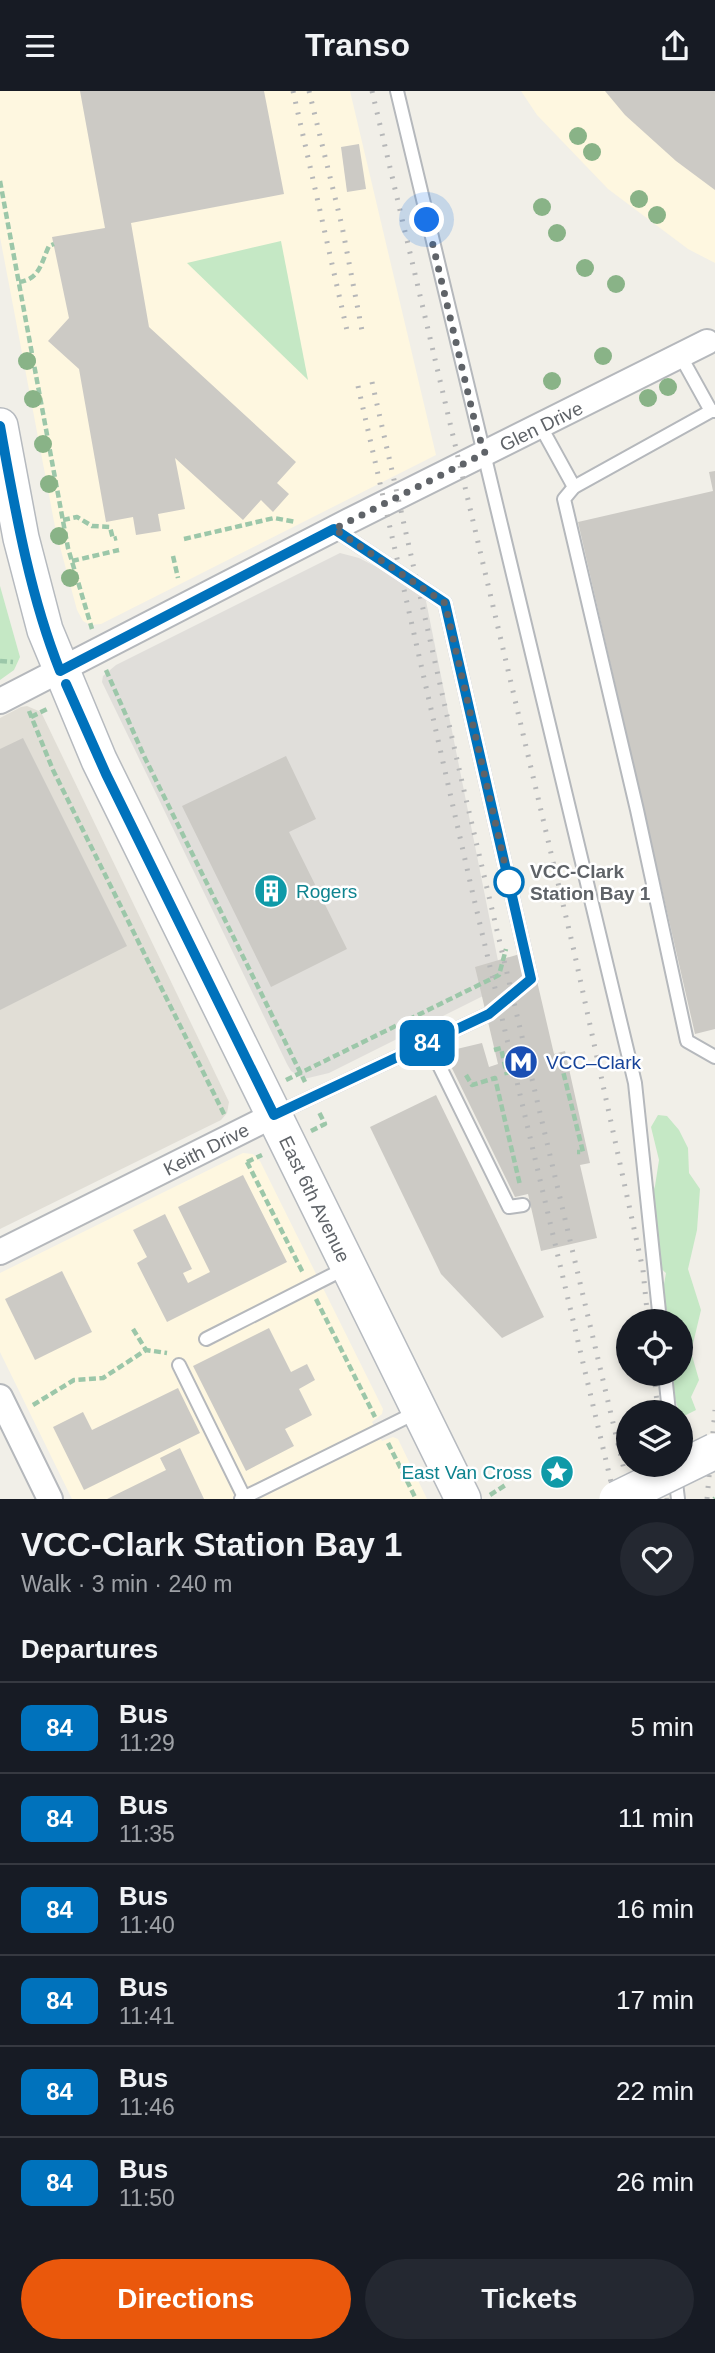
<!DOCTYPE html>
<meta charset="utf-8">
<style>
body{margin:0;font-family:Helvetica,sans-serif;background:#242831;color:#f1f3f6;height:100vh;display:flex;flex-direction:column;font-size:26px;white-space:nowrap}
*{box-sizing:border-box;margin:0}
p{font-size:23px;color:#9ea1a6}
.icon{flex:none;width:38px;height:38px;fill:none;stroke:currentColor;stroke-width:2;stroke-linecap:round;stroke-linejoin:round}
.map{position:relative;height:1408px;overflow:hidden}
.side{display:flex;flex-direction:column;background:#171b24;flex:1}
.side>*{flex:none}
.badge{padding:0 14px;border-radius:10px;font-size:24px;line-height:46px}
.tools{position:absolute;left:616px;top:1218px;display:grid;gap:14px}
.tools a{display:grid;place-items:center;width:77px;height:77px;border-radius:50%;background:#171b24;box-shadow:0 4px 10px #0003;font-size:35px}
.you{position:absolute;width:35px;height:35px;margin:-18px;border:5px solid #fff;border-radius:50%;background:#1a73e8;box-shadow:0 0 0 10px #1a73e833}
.map>.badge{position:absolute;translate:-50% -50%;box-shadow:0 0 0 4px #fff}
h2{padding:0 21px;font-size:26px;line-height:63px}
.round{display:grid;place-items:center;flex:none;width:74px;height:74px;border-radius:37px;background:#242831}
.head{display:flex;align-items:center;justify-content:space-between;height:119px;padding:0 21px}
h1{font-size:33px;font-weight:600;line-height:52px}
.action{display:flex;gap:14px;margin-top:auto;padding:14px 21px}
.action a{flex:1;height:80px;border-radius:42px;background:#ea580c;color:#fff;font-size:28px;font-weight:600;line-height:80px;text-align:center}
.action a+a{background:#242831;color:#f1f3f6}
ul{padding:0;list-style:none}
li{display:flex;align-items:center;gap:21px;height:91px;padding:0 21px;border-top:2px solid #363941}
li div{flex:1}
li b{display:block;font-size:26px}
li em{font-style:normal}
li .badge{min-width:77px;font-weight:700;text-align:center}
header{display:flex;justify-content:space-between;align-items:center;height:91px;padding:0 21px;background:#171b24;font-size:32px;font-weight:600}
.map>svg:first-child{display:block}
.commercial{fill:#fef7e0}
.industrial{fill:#e0deda}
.education{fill:#e1ded6}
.green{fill:#c5e8c5}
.building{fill:#cccac5}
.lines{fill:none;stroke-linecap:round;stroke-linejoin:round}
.lane-casing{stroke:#b5b8bc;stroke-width:16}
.street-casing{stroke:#b5b8bc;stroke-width:28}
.secondary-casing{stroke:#b6babf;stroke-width:38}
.path{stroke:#9cc7a9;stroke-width:4.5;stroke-dasharray:7 3.5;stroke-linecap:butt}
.lane{stroke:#fff;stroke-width:12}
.street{stroke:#fff;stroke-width:24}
.secondary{stroke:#fff;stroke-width:35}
.rail{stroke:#b6b7b8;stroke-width:5;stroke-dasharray:2 9;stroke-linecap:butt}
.secondary-bridge-casing{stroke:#b6babf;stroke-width:38;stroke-linecap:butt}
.secondary-bridge{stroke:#fff;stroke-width:35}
.tree{fill:#89b387}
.line-casing{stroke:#fff;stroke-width:16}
.line{stroke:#0072bc;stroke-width:10}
.walk{stroke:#5f6368;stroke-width:7;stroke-dasharray:0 12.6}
.stop-dot{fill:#fff;stroke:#0072bc;stroke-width:3.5}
.labels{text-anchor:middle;stroke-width:5;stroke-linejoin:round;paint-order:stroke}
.street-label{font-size:19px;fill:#5f6368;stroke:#fff}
.stop-label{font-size:19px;font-weight:bold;fill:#5f6368;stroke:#fff;text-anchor:start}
.culture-label{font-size:19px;fill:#0d838f;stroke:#fff;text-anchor:start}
.transit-label{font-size:19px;fill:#164399;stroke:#fff;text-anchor:start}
</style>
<header><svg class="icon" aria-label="menu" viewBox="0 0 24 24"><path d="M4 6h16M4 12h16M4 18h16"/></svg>Transo<svg class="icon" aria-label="share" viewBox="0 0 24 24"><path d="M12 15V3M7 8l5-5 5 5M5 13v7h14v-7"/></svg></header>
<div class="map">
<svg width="715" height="1408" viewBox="0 0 715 1408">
<rect width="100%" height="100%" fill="#f1efe8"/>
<g class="commercial">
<polygon points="0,0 350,0 436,364 101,533 90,534 83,530 77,519 56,441 0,146"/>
<polygon points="521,0 715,0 715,172 688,158 608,98 537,24"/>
<polygon points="243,1062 253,1063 260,1070 383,1318 382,1323 372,1331 382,1350 393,1346 398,1348 427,1408 72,1408 0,1261 0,1182"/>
</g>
<polygon class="industrial" points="340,462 359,467 424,500 503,895 329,982 304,988 291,980 287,973 102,591 103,585 116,574"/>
<polygon class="education" points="27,615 41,621 229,1011 227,1022 221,1029 0,1138 0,627 21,616"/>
<g class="green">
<polygon points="281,150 308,289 187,172"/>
<polygon points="0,495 20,566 14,579 0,589"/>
<path d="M658 1024 667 1025 679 1039 688 1057 689 1082 700 1098 697 1139 688 1178 701 1219 691 1261 699 1289 691 1306 696 1319 684 1325C674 1316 673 1297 673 1283H681V1230H669L662 1204 666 1182C649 1168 651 1154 658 1135L647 1119 655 1095 659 1069 651 1036Z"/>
</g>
<g class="building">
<polygon points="80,0 264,0 284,103 131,132 149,236 296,371 277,392 289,403 273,421 261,409 243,429 175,367 185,418 158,423 161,440 136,444 133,426 106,431 79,278 48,250 69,227 52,146 105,137"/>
<polygon points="605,0 715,0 715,99 676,70 625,24"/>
<polygon points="359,53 366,98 347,101 341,56"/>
<polygon points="715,380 715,938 695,943 578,431 713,400 709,381"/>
<polygon points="23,647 127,855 0,919 0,658"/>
<polygon points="286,665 316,728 289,741 347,858 271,896 182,715"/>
<polygon points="530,860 554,963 565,960 590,1072 580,1074 597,1147 541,1160 528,1103 515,1106 444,961 482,952 489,976 498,973 475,876"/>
<polygon points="436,1004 544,1226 502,1247 441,1183 370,1036"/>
<polygon points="243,1084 287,1171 167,1231 137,1172 147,1166 133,1139 165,1123 192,1178 183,1182 188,1192 210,1181 178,1116"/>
<polygon points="62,1180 92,1241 35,1269 5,1208"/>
<polygon points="269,1237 291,1281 307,1273 315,1289 299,1298 312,1324 285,1338 294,1355 246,1380 193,1275"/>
<polygon points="178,1297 200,1342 84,1399 53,1336 83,1321 92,1339"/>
<polygon points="180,1357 204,1408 107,1408 166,1379 160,1367"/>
</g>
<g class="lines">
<g class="lane-casing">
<g id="lane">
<polyline points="397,0 635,992 660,1230"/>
<polyline points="680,264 711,320 715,320"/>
<polyline points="711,320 574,396 564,408 637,719 687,950 715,966"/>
<polyline points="541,336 574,396"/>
<polyline points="428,952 509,1116 523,1114"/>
<polyline points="274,1024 489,923 531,888 445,512 334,438"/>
<polyline points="206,1248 348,1176"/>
<polyline points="179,1274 244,1406"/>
<polyline points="665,1283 669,1321"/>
<polyline points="675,1384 678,1408"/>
<polyline points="241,1408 417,1321"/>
</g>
</g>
<g class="street-casing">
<g id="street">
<polyline points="0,610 349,430 707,251"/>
<polyline points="0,1161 274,1024"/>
<polyline points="0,1306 50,1408"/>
</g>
</g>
<g class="secondary-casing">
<polyline id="secondary" points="0,335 21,447 45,539 99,669 463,1408"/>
</g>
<g class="path">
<polyline points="0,90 68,457 92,538"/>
<path d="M19 191C40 188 41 172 49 155L54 153"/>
<polyline points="63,429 77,426 92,435 110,436 113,448 117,447"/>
<polyline points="184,448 274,427 296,431"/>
<polyline points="173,465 178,487"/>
<polyline points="72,470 119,459"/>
<polyline points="0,570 13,571"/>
<polyline points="106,579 144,665 305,991"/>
<polyline points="29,620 53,679 225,1025"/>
<polyline points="31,626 49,617"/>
<polyline points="494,959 501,957 507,984"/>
<polyline points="561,972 583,1061 577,1061"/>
<polyline points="466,984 472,994 495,987 520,1094"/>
<polyline points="286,989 499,884 506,858"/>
<polyline points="311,1040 325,1033 319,1021"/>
<polyline points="247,1071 262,1064"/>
<polyline points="247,1071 303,1182"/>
<polyline points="316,1208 375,1326"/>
<polyline points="133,1238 146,1259"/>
<polyline points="33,1314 74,1289 103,1287 146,1259 167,1262"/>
<polyline points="388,1352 416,1408"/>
<polyline points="490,1404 507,1393"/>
<polyline points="714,1408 715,1407"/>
</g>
<use href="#lane" class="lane"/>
<use href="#street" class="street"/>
<use href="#secondary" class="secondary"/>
<g class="rail">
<polyline points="293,0 348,244"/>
<polyline points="309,0 342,135 363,245"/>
<polyline points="372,0 574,860 643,1179 648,1230"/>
<polyline points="372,291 462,691 631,1408"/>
<polyline points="358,295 471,795 615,1408"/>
<polyline points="654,1283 658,1321"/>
<polyline points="664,1374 667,1408"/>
<polyline points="707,1408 715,1319"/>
</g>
<g class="secondary-bridge-casing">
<polyline id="secondary-bridge" points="617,1408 715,1360"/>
</g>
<use href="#secondary-bridge" class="secondary-bridge"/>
</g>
<g class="tree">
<circle cx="578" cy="45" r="9"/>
<circle cx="592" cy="61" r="9"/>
<circle cx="639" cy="108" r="9"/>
<circle cx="542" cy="116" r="9"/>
<circle cx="657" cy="124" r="9"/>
<circle cx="557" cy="142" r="9"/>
<circle cx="585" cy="177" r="9"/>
<circle cx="616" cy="193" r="9"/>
<circle cx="603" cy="265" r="9"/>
<circle cx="27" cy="270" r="9"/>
<circle cx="552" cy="290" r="9"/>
<circle cx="668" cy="296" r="9"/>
<circle cx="648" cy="307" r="9"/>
<circle cx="33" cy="308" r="9"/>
<circle cx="43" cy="353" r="9"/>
<circle cx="49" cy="393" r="9"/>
<circle cx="59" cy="445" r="9"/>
<circle cx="70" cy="487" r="9"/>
</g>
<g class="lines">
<g class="line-casing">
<path id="line" d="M0 335C15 418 29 502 60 580L334 438 445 512 531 888 489 923 274 1024 106 683 66 593"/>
</g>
<use href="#line" class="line"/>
<polyline class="walk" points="427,129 477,340 485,362 334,438 445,512 509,791"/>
</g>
<defs>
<g id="building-disc" transform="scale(1.75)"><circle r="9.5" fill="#0f9aa8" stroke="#fff"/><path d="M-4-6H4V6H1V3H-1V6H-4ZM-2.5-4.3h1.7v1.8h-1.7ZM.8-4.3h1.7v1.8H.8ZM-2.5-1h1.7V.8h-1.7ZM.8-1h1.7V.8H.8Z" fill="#fff"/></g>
<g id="metro-disc" transform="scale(1.75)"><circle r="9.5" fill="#1a4fb4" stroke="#fff"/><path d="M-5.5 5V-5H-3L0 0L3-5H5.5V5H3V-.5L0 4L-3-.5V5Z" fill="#fff"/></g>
<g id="sight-disc" transform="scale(1.75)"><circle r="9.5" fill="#0f9aa8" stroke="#fff"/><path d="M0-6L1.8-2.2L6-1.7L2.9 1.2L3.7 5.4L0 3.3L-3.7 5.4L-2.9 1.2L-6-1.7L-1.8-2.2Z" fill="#fff"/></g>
</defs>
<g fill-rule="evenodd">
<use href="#building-disc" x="271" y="800"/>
<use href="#metro-disc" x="521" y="971"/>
<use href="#sight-disc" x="557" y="1381"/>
</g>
<circle class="stop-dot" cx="509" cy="791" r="14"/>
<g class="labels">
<g class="street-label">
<text transform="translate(541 335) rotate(-26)" y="7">Glen Drive</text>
<text transform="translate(206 1058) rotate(-27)" y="7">Keith Drive</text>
<text transform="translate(315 1108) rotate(64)" y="7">East 6th Avenue</text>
</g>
<g class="stop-label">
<text x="530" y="787">VCC-Clark<tspan x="530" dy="22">Station Bay 1</tspan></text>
</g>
<g class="culture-label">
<text x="296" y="807">Rogers</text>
<text x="532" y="1388" text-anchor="end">East Van Cross</text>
</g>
<g class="transit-label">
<text x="546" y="978">VCC–Clark</text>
</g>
</g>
</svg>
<div class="tools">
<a><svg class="icon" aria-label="locate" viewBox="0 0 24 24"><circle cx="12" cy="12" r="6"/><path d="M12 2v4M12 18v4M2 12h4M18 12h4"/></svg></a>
<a><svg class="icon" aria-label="layers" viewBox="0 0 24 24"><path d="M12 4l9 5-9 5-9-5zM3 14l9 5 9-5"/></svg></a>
</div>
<div class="you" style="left:427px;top:129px"></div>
<b class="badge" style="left:427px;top:952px;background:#0072bc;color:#fff">84</b>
</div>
<section class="side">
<div class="head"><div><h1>VCC-Clark Station Bay 1</h1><p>Walk · 3 min · 240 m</p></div><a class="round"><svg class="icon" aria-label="heart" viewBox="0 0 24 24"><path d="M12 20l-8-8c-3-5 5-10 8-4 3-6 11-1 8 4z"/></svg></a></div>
<h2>Departures</h2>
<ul>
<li><span class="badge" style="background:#0072bc;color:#fff">84</span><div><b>Bus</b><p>11:29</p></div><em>5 min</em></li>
<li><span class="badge" style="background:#0072bc;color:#fff">84</span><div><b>Bus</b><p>11:35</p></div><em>11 min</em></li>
<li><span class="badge" style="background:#0072bc;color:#fff">84</span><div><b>Bus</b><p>11:40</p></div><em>16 min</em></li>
<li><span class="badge" style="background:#0072bc;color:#fff">84</span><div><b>Bus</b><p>11:41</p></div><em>17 min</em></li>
<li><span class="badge" style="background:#0072bc;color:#fff">84</span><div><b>Bus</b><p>11:46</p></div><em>22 min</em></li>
<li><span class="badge" style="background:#0072bc;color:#fff">84</span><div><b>Bus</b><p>11:50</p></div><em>26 min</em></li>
</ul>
<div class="action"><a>Directions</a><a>Tickets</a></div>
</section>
